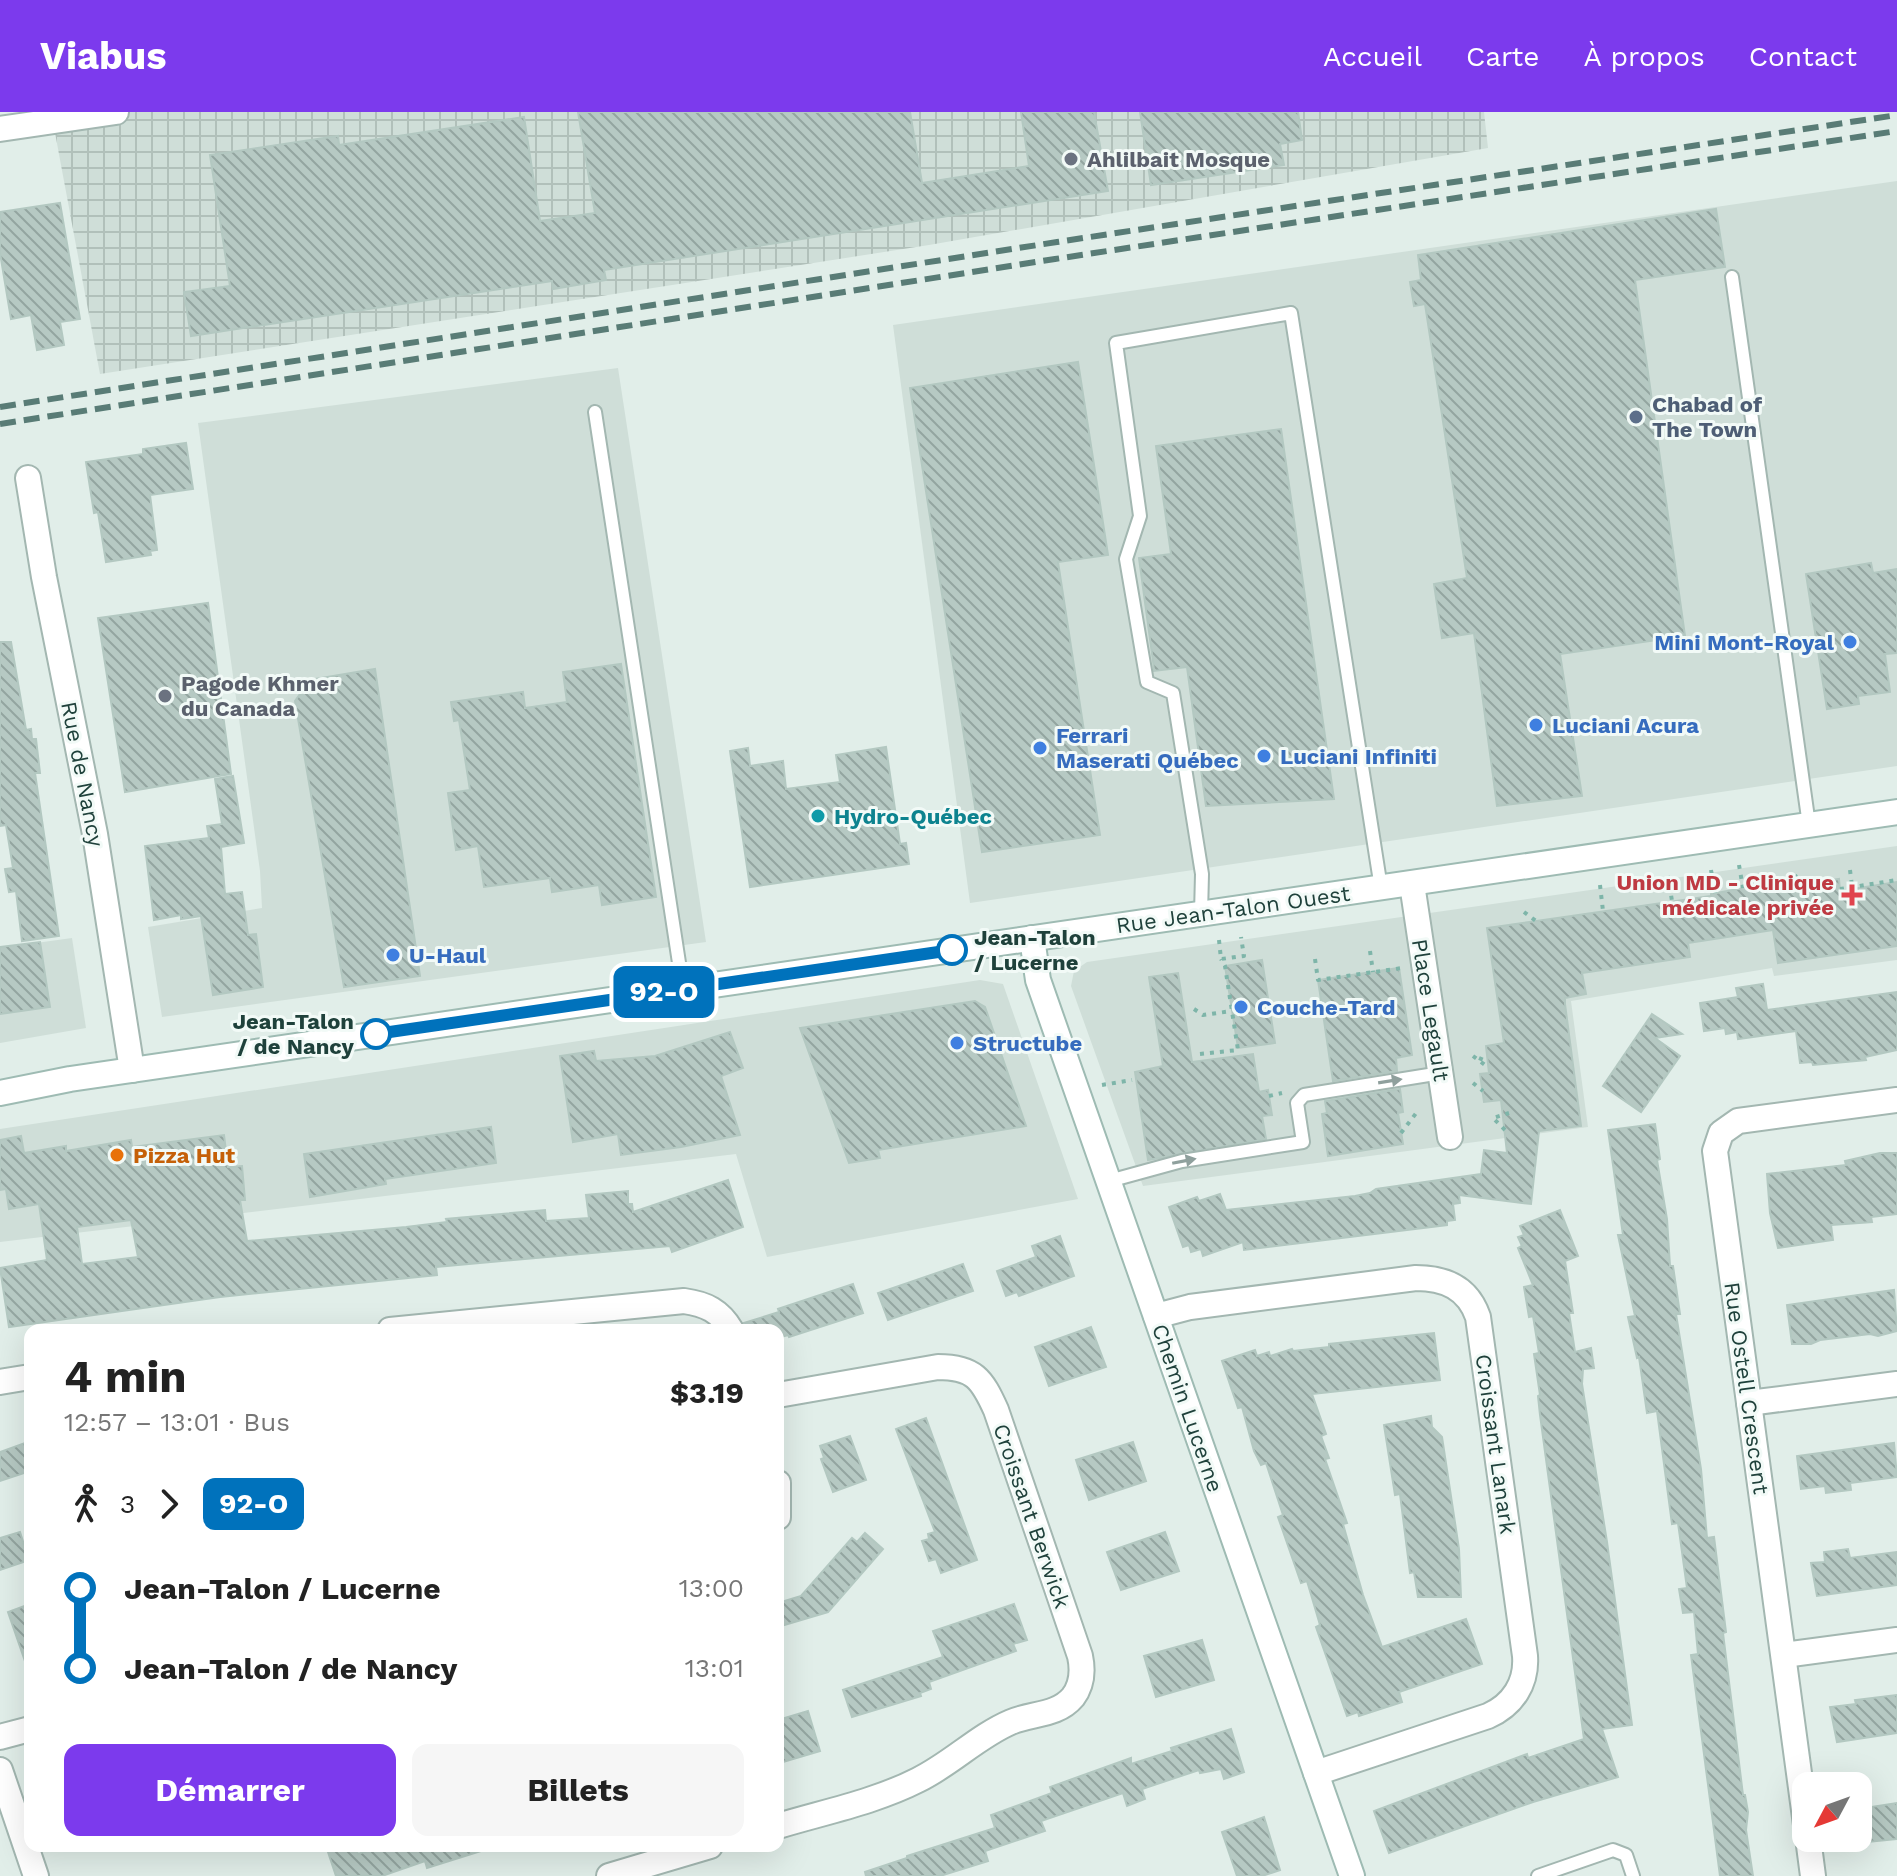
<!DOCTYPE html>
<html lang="fr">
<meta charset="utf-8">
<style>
body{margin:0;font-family:"Work Sans",sans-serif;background:#f6f6f6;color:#222;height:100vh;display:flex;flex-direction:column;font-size:30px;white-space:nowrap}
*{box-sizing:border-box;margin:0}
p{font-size:26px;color:#767676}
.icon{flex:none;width:44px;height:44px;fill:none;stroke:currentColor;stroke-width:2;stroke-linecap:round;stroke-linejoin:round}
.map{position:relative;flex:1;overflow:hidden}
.side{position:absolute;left:24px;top:1212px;width:760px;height:528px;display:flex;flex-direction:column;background:#fff;border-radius:16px;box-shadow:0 8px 32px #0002}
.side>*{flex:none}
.badge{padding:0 16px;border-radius:12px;font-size:28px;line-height:52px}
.needle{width:52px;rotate:229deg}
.controls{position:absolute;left:1792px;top:1660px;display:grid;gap:16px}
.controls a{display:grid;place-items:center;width:80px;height:80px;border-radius:16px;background:#fff;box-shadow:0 8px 32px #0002;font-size:40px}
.map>.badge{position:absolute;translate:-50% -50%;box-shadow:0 0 0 4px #fff}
.legs{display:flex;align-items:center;gap:12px;height:88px;padding:0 40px;font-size:26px}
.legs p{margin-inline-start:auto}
.summary{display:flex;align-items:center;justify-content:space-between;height:136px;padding:0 40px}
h1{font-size:44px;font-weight:700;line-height:60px}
.action{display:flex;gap:16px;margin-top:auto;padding:16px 40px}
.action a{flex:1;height:92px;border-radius:16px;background:#7c3aed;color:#fff;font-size:32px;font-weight:700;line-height:92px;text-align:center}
.action a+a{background:#f6f6f6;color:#222}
ul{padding:0 40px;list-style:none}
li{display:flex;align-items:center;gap:28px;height:80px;font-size:30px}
li i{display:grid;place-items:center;width:12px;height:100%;margin:0 10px;background:currentColor}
li i::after{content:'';width:20px;height:20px;margin:-10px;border:6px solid;border-radius:50%;background:#fff}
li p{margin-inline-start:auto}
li:first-child i{background:linear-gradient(#0000 50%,currentColor 0)}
li:last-child i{background:linear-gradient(currentColor 50%,#0000 0)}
header{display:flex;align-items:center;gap:48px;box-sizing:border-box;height:112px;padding:0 40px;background:#7c3aed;color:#fff}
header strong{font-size:38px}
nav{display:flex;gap:44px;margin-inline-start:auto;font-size:28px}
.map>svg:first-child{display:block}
.built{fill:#cfded8}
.industrial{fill:url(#industrial-grid)}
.building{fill:url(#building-back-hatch);stroke:#b3c8c1;stroke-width:2;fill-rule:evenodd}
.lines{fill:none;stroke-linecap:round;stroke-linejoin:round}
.service-casing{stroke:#a3b7b1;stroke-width:16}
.minor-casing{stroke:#a3b7b1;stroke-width:28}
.secondary-casing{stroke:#9ebbb3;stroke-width:28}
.path{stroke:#7eb5a9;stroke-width:4;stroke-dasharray:4 6;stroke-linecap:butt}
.service{stroke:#fff;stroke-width:12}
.minor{stroke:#fff;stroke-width:24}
.secondary{stroke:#fff;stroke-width:24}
.rail{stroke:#597c76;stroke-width:6;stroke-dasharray:16 8;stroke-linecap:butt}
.oneway{fill:#8fa09d}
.line-1-casing{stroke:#fff;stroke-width:18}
.line-1{stroke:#0072bc;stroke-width:12}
.worship-dot{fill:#6b7280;stroke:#f2faf7;stroke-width:3}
.service-dot{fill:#5c6f8a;stroke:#f2faf7;stroke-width:3}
.shop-dot{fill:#3f7fe0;stroke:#f2faf7;stroke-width:3}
.culture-dot{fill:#0f9aa8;stroke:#f2faf7;stroke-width:3}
.health-dot{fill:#e0444e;stroke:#f2faf7;stroke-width:3}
.stop-1-dot{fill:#fff;stroke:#0072bc;stroke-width:4}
.food-dot{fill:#e8710a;stroke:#f2faf7;stroke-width:3}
.labels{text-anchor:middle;stroke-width:6;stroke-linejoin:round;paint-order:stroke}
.worship-label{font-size:22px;font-weight:bold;fill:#5b616d;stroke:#f2faf7;text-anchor:start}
.service-label{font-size:22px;font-weight:bold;fill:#4e5e75;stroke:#f2faf7;text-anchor:start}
.shop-label{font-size:22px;font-weight:bold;fill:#366cbe;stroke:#f2faf7;text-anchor:start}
.street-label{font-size:22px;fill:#1f413b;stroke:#f2faf7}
.culture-label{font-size:22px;font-weight:bold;fill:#0d838f;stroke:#f2faf7;text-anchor:start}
.health-label{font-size:22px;font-weight:bold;fill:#be3a42;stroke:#f2faf7;text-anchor:end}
.stop-label{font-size:22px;font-weight:bold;fill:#1f413b;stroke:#f2faf7;text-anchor:start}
.food-label{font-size:22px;font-weight:bold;fill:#c56008;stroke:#f2faf7;text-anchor:start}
</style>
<header>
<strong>Viabus</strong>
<nav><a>Accueil</a><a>Carte</a><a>À propos</a><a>Contact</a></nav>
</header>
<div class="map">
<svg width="1897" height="1764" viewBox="0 0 1897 1764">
<defs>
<pattern id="industrial-grid" width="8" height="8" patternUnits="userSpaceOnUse" patternTransform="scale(2)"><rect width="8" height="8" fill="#cfded8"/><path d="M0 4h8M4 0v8" fill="none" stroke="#b1c0ba"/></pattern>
<pattern id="building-back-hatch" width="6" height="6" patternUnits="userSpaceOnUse" patternTransform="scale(2)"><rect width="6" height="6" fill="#b6c9c3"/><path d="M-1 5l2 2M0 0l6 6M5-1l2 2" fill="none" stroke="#93a5a0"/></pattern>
</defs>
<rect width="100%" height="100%" fill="#e1eee9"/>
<g class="built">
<polygon points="1897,69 1897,654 970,791 893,213"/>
<polygon points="618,256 706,830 162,905 148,815 262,796 260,759 198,311"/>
<polygon points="1897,734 1897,848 1774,864 1772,856 1571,889 1588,1015 1143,1074 1071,874 1074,859 1087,850"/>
<polygon points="72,826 86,916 0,931 0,836"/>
<polygon points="980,868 1003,872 1078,1087 767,1145 736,1042 0,1130 0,1017"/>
</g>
<polygon class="industrial" points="116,0 1484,0 1488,36 929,133 100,262 53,10"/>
<g class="building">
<polygon points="578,0 910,0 922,71 1029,54 1021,0 1094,0 1108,79 604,158 606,168 553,177 552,169 191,224 184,180 230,174 210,43 338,24 339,33 524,5 540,109 595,101"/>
<polygon points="1140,0 1298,0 1302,28 1280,32 1284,53 1151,73"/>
<polygon points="60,91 80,207 60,210 64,233 37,238 31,203 11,207 0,141 0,100"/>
<polygon points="1716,97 1725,155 1635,168 1685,524 1560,542 1582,684 1497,694 1474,521 1442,526 1434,472 1467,466 1425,192 1414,194 1410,170 1421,168 1418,143"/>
<polygon points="1078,250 1108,443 1058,450 1100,723 982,740 910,276"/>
<polygon points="1281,317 1334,687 1206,694 1187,555 1154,559 1153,549 1139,446 1171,442 1156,334"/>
<polygon points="186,331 193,377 150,383 157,438 150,439 151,443 106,450 98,400 94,401 86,350 143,342 143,337"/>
<polygon points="1871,451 1873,461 1897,457 1897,541 1885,542 1890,580 1858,584 1859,592 1827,597 1806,462"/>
<polygon points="208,491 231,662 125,680 98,506"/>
<polygon points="0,530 11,530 26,618 31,617 32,627 36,627 40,661 35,661 59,824 22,829 16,779 9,780 5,757 13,756 6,713 0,714"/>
<polygon points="621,552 656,785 602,793 599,773 552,780 550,766 484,775 478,734 456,738 448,681 470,678 459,608 454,609 451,590 523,580 525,596 567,590 563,560"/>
<polygon points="375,557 420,864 344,875 295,589 310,568"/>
<polygon points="886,635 900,732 906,731 909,752 750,775 730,639 748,636 750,654 783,649 786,677 840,670 836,643"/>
<polygon points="233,664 244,731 221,735 225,782 242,780 248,823 256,822 263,875 213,883 201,804 181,807 181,803 154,808 145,734 209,726 207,714 222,712 215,667"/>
<polygon points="1839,767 1840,779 1897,770 1897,834 1778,851 1773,818 1688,831 1690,845 1582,861 1586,882 1565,886 1565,892 1581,1014 1539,1019 1531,1092 1459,1083 1460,1091 1453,1092 1455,1108 1447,1109 1447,1113 1244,1138 1243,1130 1203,1144 1201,1137 1191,1140 1189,1133 1183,1135 1169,1095 1197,1085 1199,1089 1220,1082 1226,1098 1355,1084 1370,1081 1376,1077 1481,1062 1484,1038 1507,1041 1501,988 1484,990 1480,962 1489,961 1486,934 1504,931 1487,816 1711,784 1711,782 1749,775 1750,779 1760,778"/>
<polygon points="40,830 50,895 0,902 0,835"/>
<polygon points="1262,848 1275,931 1238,936 1225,854"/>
<polygon points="1399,856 1412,943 1396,946 1397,959 1333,969 1318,868"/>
<polygon points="1178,861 1192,950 1253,942 1259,980 1268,978 1272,1003 1262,1004 1266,1027 1148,1048 1135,960 1163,954 1149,865"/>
<polygon points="1763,872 1767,898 1897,880 1897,938 1865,945 1866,948 1813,953 1812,950 1800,951 1796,919 1738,927 1737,920 1726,922 1725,916 1704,919 1700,891 1738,885 1736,876"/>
<polygon points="975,889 985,895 1026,1014 878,1038 880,1046 849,1051 800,916"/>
<polygon points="1652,902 1682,922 1655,926 1680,944 1641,1000 1603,974"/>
<polygon points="730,920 743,956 721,964 740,1023 681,1035 621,1043 618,1022 573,1030 560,944 594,939 596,949 655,944"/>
<polygon points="1400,977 1403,1000 1398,1001 1403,1032 1328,1044 1322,1002 1327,1001 1325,989"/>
<polygon points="1655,1012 1660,1047 1657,1048 1667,1107 1670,1154 1673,1154 1680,1202 1676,1202 1701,1357 1707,1426 1714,1425 1726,1520 1723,1521 1743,1683 1745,1683 1748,1700 1746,1718 1753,1764 1720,1764 1691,1543 1698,1542 1694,1500 1683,1501 1679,1477 1687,1476 1678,1411 1672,1412 1657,1299 1647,1301 1639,1245 1637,1246 1628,1205 1635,1204 1618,1123 1623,1123 1608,1018"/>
<polygon points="491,1015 496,1051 385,1067 386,1072 310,1085 304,1042"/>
<path d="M224 1023 228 1055 242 1054 245 1088H240L247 1129 406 1115 447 1110 446 1107 545 1098 546 1109 589 1106 586 1083 628 1079V1092H632L633 1100 728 1068 743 1115 672 1140 670 1134 436 1155 437 1163 220 1185 9 1215 0 1156 47 1148 39 1092 9 1097 6 1077 0 1078V1028L21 1024 24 1041 66 1034V1039L131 1028 132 1035ZM131 1108 138 1145 82 1152 77 1115Z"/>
<polygon points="1880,1041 1897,1041 1897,1102 1871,1105 1872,1110 1831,1113 1833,1128 1778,1136 1770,1101 1767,1062 1846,1053 1845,1049"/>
<polygon points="1560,1098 1578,1144 1565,1149 1573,1201 1569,1201 1575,1240 1591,1236 1594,1256 1583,1257 1582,1272 1607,1430 1632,1613 1602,1617 1618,1665 1533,1690 1389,1741 1374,1699 1527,1642 1528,1646 1584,1627 1540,1303 1538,1284 1540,1283 1534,1242 1539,1241 1533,1204 1529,1205 1524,1175 1533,1173 1518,1136 1522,1134 1518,1125 1524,1123 1520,1114"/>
<polygon points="1060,1124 1074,1164 1019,1184 1017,1180 1006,1184 997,1159 1036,1145 1032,1134"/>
<polygon points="963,1152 973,1179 888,1208 878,1181"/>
<polygon points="853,1172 863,1201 789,1225 788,1223 778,1226 778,1218 746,1218 744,1211 779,1200 778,1197"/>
<polygon points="1894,1178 1897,1219 1878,1224 1870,1222 1820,1228 1811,1232 1792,1232 1787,1193"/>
<polygon points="1091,1215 1106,1255 1049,1274 1035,1235"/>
<polygon points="1434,1221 1440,1268 1312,1282 1326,1322 1321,1324 1329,1346 1325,1347 1347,1411 1343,1412 1363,1483 1382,1535 1466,1507 1482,1552 1399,1580 1402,1590 1359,1604 1358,1600 1347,1604 1316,1515 1320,1513 1307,1469 1301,1471 1278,1405 1283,1403 1266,1351 1261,1353 1254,1339 1242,1295 1238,1296 1222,1249 1255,1238 1257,1244 1269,1240 1270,1244 1292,1237 1293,1239 1329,1235 1329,1232"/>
<polygon points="1431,1304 1432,1315 1442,1325 1459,1437 1461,1485 1418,1485 1414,1460 1410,1461 1400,1382 1395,1383 1384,1313"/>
<polygon points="926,1306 977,1448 941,1461 936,1447 929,1449 922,1429 929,1427 928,1422 935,1420 896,1317"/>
<polygon points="850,1324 866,1368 833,1380 821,1347 824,1346 820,1334"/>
<polygon points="1133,1330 1146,1369 1089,1388 1076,1348"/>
<polygon points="25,1331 30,1346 30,1359 0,1369 0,1340"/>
<polygon points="1894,1331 1897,1365 1850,1371 1851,1378 1826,1381 1825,1374 1801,1377 1797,1344"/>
<polygon points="20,1420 29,1448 0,1458 0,1426"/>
<polygon points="1165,1420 1179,1459 1121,1478 1107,1440"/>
<polygon points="865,1421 883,1437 828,1500 778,1515 778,1491 801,1484 852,1426 857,1430"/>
<polygon points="1848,1437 1850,1446 1897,1440 1897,1473 1817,1484 1811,1451 1825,1450 1824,1440"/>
<polygon points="30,1492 30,1554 27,1555 8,1500"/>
<polygon points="1014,1492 1027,1528 1013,1532 1016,1539 929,1570 931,1577 920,1581 921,1584 852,1605 843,1578 943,1545 933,1519"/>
<polygon points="1202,1528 1214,1568 1156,1585 1144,1544"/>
<polygon points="1897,1583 1897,1621 1837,1630 1830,1595 1856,1592 1855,1588"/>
<polygon points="808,1599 820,1639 783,1650 778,1634 778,1608"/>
<polygon points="1231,1617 1244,1660 1224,1667 1221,1657 1200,1661 1199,1658 1142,1677 1145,1687 1127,1694 1123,1681 1041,1709 1045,1719 985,1739 988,1749 940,1764 866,1764 865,1760 907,1746 907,1744 995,1716 991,1703 1052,1681 1050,1675 1131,1646 1131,1652 1172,1639 1171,1636"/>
<polygon points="1897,1691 1897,1727 1858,1731 1858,1697"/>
<polygon points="1264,1705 1280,1758 1262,1764 1237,1764 1222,1720"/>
<polygon points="326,1734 355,1734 358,1742 381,1734 483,1734 484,1738 427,1756 425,1749 382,1764 336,1764"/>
</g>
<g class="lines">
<g class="service-casing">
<g id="service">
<polyline points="1732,165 1809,713"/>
<polyline points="595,300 683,877"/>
<polyline points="1201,802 1202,762 1173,581 1147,570 1126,447 1140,404 1116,231 1291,201 1381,776"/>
<polyline points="1109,1069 1182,1049 1303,1030 1297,991 1304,983 1441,961"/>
<polyline points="1538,1764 1613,1738 1626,1743 1633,1764"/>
</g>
</g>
<g class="minor-casing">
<g id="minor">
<polyline points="0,17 116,0"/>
<polyline points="28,366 44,465 95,722 132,958"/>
<polyline points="1412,772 1450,1025"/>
<path d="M1156 1204 1190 1195 1416 1166C1445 1166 1468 1176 1478 1205L1525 1544C1527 1571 1513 1593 1488 1604L1316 1661"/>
<path d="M390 1218 684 1189C706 1192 720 1199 731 1218"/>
<polyline points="0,1270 30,1265"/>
<path d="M778 1283 938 1255C974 1255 982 1267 996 1298L1080 1544C1083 1558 1082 1573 1073 1585 1057 1604 1032 1601 1011 1610 978 1624 951 1652 918 1668 875 1690 824 1700 778 1714"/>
<polyline points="1749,1291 1897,1272"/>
<polyline points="778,1371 778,1405"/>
<polyline points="1784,1543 1897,1528"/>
<polyline points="0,1625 30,1617"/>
<polyline points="0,1658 36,1764"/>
<polyline points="1806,1713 1715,1039 1721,1021 1738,1009 1897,988"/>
<polyline points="1808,1726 1813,1764"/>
<polyline points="609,1764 710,1734"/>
</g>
</g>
<g class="secondary-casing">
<g id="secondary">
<polyline points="1032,826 1038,868 1352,1764"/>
<polyline points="0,981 70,967 1897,700"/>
</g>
</g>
<g class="path">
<polyline points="1739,753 1743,776"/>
<polyline points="1711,758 1715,781"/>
<polyline points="1850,758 1852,774"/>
<polyline points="1795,763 1801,773"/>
<polyline points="1668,764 1672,789"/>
<polyline points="1600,773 1603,799"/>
<polyline points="1840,777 1897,768"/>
<polyline points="1524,800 1536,809"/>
<polyline points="1219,828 1221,847 1244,844 1241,825"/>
<polyline points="1370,839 1373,860"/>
<polyline points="1315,847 1318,868 1402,856"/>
<polyline points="1194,897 1203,903 1232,899"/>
<polyline points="1200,942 1238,938 1225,854 1221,847"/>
<polyline points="1473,944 1489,956"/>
<polyline points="1479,946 1488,950"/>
<polyline points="1473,971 1483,979"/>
<polyline points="1102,973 1132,968"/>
<polyline points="1269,984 1282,981"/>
<polyline points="1505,1018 1493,1006 1509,1001"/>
<polyline points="1401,1021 1417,1000"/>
</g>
<use href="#service" class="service"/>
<use href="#minor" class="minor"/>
<use href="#secondary" class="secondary"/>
<g class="rail">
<polyline points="0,295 1057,130 1897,3"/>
<polyline points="0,312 1055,147 1897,19"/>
</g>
</g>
<defs><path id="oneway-solid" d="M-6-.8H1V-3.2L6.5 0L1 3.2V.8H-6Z" transform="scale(2)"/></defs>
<g class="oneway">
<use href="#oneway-solid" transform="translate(1390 969) rotate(-9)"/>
<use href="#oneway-solid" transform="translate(1184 1049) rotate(-11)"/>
</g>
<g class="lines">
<g class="line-1-casing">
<polyline id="line-1" points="376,922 952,838"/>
</g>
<use href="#line-1" class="line-1"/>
</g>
<g class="worship-dot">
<circle cx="1071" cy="47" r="8"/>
<circle cx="165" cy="584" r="8"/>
</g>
<circle class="service-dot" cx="1636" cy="305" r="8"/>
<g class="shop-dot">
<circle cx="1850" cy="530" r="8"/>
<circle cx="1536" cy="613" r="8"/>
<circle cx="1040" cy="636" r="8"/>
<circle cx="1264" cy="644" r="8"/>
<circle cx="393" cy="843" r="8"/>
<circle cx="1241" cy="895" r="8"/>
<circle cx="957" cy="931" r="8"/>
</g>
<circle class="culture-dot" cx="818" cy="704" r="8"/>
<path class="health-dot" d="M1848 771h8v8h8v8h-8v8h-8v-8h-8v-8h8z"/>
<g class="stop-1-dot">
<circle cx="952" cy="838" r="14"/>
<circle cx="376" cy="922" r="14"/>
</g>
<circle class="food-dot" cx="117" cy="1043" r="8"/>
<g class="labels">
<g class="worship-label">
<text x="1087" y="55">Ahlilbait Mosque</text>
<text x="181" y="579">Pagode Khmer<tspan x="181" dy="25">du Canada</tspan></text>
</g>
<g class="service-label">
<text x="1652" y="300">Chabad of<tspan x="1652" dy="25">The Town</tspan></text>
</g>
<g class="shop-label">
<text x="1834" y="538" text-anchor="end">Mini Mont-Royal</text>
<text x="1552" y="621">Luciani Acura</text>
<text x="1056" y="631">Ferrari<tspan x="1056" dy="25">Maserati Québec</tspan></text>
<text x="1280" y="652">Luciani Infiniti</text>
<text x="409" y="851">U-Haul</text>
<text x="1257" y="903">Couche-Tard</text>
<text x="973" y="939">Structube</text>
</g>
<g class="street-label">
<text transform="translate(83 662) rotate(79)" y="8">Rue de Nancy</text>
<text transform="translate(1233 797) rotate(-8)" y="8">Rue Jean-Talon Ouest</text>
<text transform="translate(1431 898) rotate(81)" y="8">Place Legault</text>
<text transform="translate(1747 1276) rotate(82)" y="8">Rue Ostell Crescent</text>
<text transform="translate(1188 1296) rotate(71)" y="8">Chemin Lucerne</text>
<text transform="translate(1496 1332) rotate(82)" y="8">Croissant Lanark</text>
<text transform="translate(1032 1404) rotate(71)" y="8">Croissant Berwick</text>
</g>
<g class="culture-label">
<text x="834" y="712">Hydro-Québec</text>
</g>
<g class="health-label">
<text x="1834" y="778">Union MD - Clinique<tspan x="1834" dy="25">médicale privée</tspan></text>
</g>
<g class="stop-label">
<text x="974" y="833">Jean-Talon<tspan x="974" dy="25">/ Lucerne</tspan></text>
<text x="354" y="917" text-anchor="end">Jean-Talon<tspan x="354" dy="25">/ de Nancy</tspan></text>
</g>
<g class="food-label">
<text x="133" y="1051">Pizza Hut</text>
</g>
</g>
</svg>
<div class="controls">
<a><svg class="needle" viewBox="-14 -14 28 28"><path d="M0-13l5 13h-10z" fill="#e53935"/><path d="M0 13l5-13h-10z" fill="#767676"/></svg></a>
</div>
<b class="badge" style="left:664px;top:880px;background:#0072bc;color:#fff">92-O</b>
<section class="side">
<div class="summary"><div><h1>4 min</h1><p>12:57 – 13:01 · Bus</p></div><b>$3.19</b></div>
<div class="legs"><svg class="icon" aria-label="walk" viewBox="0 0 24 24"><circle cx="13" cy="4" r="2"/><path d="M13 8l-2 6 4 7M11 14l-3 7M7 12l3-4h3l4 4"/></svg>3<svg class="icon" aria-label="forward" viewBox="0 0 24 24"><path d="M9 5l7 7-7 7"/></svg><b class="badge" style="background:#0072bc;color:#fff">92-O</b></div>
<ul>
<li><i style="color:#0072bc"></i><b>Jean-Talon / Lucerne</b><p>13:00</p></li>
<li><i style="color:#0072bc"></i><b>Jean-Talon / de Nancy</b><p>13:01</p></li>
</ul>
<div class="action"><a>Démarrer</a><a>Billets</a></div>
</section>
</div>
